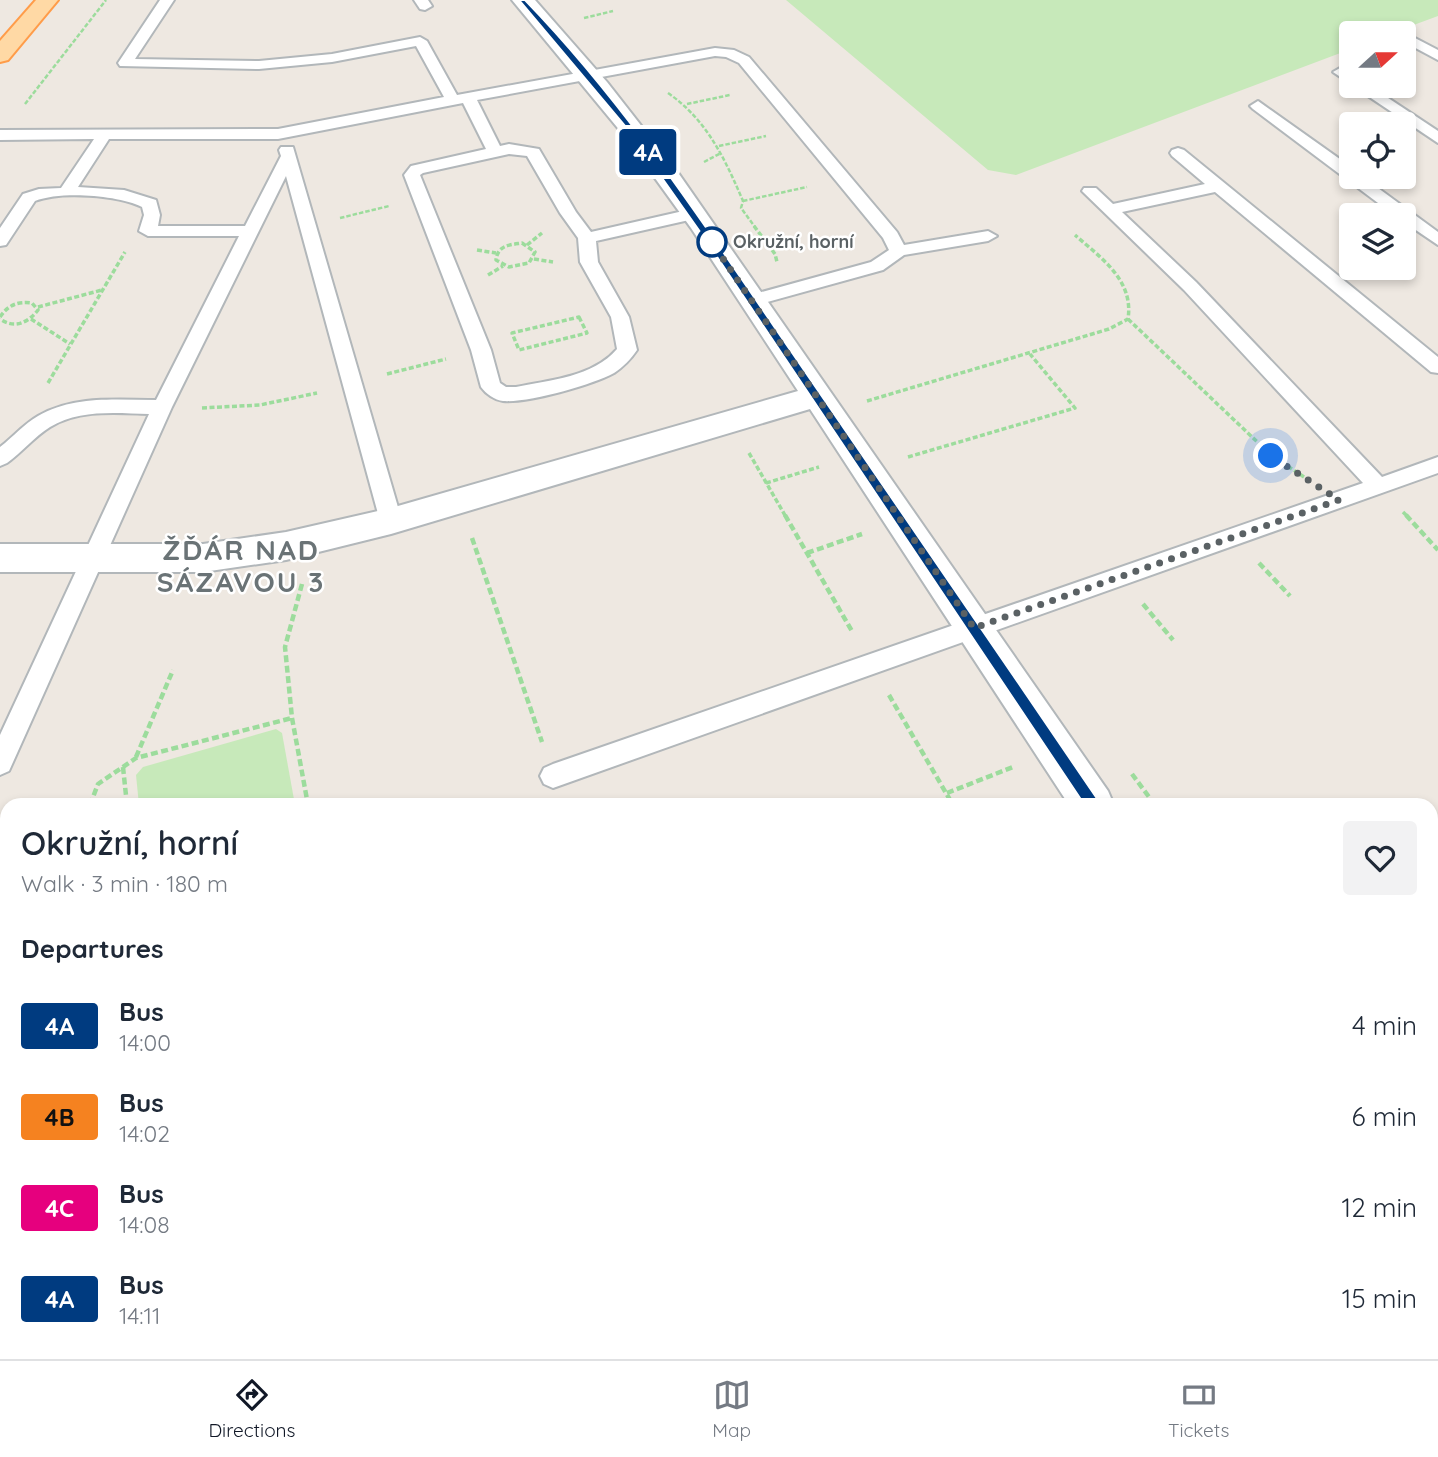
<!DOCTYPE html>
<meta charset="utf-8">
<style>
body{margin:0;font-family:Quicksand,sans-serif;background:#f2f2f3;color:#1f2937;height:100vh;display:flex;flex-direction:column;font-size:26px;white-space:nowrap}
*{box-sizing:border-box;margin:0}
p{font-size:23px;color:#747a83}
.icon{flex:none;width:38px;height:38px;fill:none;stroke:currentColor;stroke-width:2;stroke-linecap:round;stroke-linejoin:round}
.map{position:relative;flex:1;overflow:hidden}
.drawer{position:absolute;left:0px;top:798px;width:1438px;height:562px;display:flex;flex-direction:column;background:#fff;border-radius:21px 21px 0 0;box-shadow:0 4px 10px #0003}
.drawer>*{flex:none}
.badge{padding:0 14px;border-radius:5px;font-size:24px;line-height:46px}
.needle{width:46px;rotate:69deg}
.fabs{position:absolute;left:1339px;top:21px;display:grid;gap:14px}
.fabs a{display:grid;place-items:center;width:77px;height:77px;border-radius:7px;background:#fff;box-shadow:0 4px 10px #0003;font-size:35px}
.you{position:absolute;width:35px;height:35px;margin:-18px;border:5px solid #fff;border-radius:50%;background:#1a73e8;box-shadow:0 0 0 10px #1a73e833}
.map>.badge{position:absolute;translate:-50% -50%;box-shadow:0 0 0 4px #fff}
h2{padding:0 21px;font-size:26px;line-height:63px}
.round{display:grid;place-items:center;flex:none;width:74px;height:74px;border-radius:7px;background:#f2f2f3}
.head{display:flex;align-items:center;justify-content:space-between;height:119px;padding:0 21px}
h1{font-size:33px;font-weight:600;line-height:52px}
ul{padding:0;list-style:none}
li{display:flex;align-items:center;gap:21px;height:91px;padding:0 21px}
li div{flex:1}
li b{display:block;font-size:26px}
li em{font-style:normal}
li .badge{min-width:77px;font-weight:700;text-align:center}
.dock{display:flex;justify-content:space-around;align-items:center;height:98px;border-top:2px solid #e0e1e3;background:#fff;font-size:19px;color:#747a83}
.dock a{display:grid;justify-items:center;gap:4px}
.dock .current{color:#111827}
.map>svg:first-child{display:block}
.green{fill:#c7e9ba}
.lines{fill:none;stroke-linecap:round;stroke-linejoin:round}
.lane-casing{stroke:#b2b7ba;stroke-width:4}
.street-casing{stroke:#b2b7ba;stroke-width:4}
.primary-casing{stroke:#ff9c49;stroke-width:4}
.path-far3{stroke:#9cdc9c;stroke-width:2.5;stroke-dasharray:4.5 2;stroke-linecap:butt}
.path-far2{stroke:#9cdc9c;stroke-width:3.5;stroke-dasharray:5 2.5;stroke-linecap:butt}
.path-far1{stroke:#9cdc9c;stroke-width:4.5;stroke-dasharray:7 3.5;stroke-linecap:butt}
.path{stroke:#9cdc9c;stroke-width:5;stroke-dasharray:9 4.5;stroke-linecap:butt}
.lane{fill:#fff;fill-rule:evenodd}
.street{fill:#fff;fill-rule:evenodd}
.primary{fill:#ffd9a5;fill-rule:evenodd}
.line{fill:#003b80;stroke:#fff;stroke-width:2}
.walk{stroke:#5a6164;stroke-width:7;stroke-dasharray:0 12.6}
.stop-dot{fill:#fff;stroke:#003b80;stroke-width:3.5}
.labels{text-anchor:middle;stroke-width:5;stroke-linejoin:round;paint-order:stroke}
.far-stop-label{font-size:18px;font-weight:bold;fill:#5a6164;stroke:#fff;text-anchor:start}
.district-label{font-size:28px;font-weight:bold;letter-spacing:2px;fill:#6a7376;stroke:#fff}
</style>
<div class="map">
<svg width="1438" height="1359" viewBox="0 0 1438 1359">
<rect width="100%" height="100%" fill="#eee8e1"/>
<g class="green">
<polygon points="786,0 1438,0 1438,16 1392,33 1351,33 1351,49 1016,175 988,170"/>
<polygon points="276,729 282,733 295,805 139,805 136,775 143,767"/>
</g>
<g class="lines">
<g class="lane-casing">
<g id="lane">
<path d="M160 0H174L135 59 259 61 332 54 420 37 427 41 457 95 715 48 734 50 749 57 897 232 904 245 988 231 997 236 988 241 904 255 883 270 753 306 747 304 744 300 747 296 871 262 889 250 883 238 739 63 726 57 715 56 477 100 500 146 509 144 539 149 576 212 591 232 692 209 700 214 698 218 596 241 598 262 629 317 637 350C631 359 623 367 614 373 592 385 528 403 503 401 495 400 486 394 481 387L471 350 404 175 411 166 486 149 463 103 278 139H109L78 187 124 190 156 200 160 215 158 226H245L281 156 279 150 281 147H293L402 521 399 527 391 529 383 527 380 521 286 176 172 407 9 771 0 775V735L149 414C116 413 79 409 50 427 34 437 22 452 7 463L0 466V447C13 437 24 424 38 416 74 395 116 400 156 400L239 236H148L139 231 144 215 142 207C117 195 61 191 35 201L6 245 0 246V228L23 194 39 189 61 188 94 139 0 140V130L278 129 444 97 416 46 332 62 259 69 120 66 118 63ZM509 154 527 156 560 213 578 238 580 262 611 317 617 349C593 377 550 380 516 387H506L500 383 491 350 420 175 423 173Z"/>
<polygon points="414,0 428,0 432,6 425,10 420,9"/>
<polygon points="1415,38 1438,50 1438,60 1410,45 1410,39"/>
<polygon points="1340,68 1351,73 1351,84 1333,72"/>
<polygon points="1353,86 1370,86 1438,131 1438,143"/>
<polygon points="1258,101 1351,167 1351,177 1363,177 1438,232 1438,245 1404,222 1404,215 1394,215 1253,109 1250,106"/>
<polygon points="1178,148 1184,150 1438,357 1438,373 1431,372 1215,192 1122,212 1196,282 1382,477 1438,457 1438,473 553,788 544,784 540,776 544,768 553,764 1363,483 1184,290 1082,191 1084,188 1096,188 1113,204 1205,184 1172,156 1170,153 1172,150"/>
<polygon points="1438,844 1438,870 1432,872 1432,846"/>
<polygon points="236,1353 289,1353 286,1359 233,1359"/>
<polygon points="606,1353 642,1353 644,1359 608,1359"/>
<polygon points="864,1353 900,1353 903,1359 867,1359"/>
<polygon points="1158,1353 1194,1353 1197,1359 1161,1359"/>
</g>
</g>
<g class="street-casing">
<g id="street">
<polygon points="512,0 535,0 607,82 679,174 1108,791 1114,805 1069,805 810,409 391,534 286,560 203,572 0,572 0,544 203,544 286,532 391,508 798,391 691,228 626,138"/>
<polygon points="1432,1282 1438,1284 1438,1346 1432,1344"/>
</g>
</g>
<g class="primary-casing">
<polygon id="primary" points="36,0 58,0 8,60 0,62 0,41"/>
</g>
<g class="path-far3">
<polyline points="584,18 613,11"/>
<path d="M668 93C707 120 725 159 743 201L741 208 755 227"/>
<polyline points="25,104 106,0"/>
<polyline points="687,104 730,95"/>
<polyline points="719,146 766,136"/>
<polyline points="704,162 721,153"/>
<polyline points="743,201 807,187"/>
<polyline points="340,218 389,206"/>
</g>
<g class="path-far2">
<polyline points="754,226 775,254 777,262"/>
<path d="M522 243 535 252 529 263 509 267 496 260C498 245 509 245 522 243Z"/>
<polyline points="527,245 542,233"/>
<polyline points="477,250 496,253"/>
<polyline points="534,259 553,262"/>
<polyline points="488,275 503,266"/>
<polyline points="38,307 102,290"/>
<path d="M0 317C8 305 18 301 32 303L38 310C28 323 14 329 0 319"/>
<polygon points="579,317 587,333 519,350 512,333"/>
<polyline points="31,319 70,344"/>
<polyline points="1128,319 1271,455 1304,477"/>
<polyline points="387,374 446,359"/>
<polyline points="48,383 125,252"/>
<path d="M867 401 1109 329 1128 319C1134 280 1101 258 1075 235"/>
<polyline points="202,408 260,405 317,393"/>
<polyline points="749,453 786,517"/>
<polyline points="908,457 1075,408 1030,354"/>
<polyline points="766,483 819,467"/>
<polyline points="1403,512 1408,517"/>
</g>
<g class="path-far1">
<polyline points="785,515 853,633"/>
<polyline points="1406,515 1438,550"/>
<polyline points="472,538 542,742"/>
<polyline points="807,553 862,534"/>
<polyline points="1259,563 1290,596"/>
<polyline points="302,584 285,647 292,718 308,805"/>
<polyline points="1143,604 1173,640"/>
<polyline points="889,695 953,805"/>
<polyline points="136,757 173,670"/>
<polyline points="123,767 127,805"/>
<polyline points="1132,774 1155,805"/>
<polyline points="947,793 1013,767"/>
<polyline points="90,805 98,784 136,758 292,718"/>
</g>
<g class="path">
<polyline points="0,1060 7,1040"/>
<polyline points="0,1123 7,1120"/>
<polyline points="1432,1182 1438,1187"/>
</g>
<use href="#lane" class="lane"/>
<use href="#street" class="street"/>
<use href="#primary" class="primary"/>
</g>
<path class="line" d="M519 0H525C628 106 709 232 793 354 895 503 997 651 1098 800L1100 805 1098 810H1088L703 236 626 127Z"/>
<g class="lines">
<polyline class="walk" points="712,242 707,235 974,628 1339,500 1271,456"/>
</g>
<circle class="stop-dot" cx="712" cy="242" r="14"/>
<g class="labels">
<g class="far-stop-label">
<text x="733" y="248">Okružní, horní</text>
</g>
<g class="district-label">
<text x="241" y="560">ŽĎÁR NAD<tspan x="241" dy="32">SÁZAVOU 3</tspan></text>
</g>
</g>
</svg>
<div class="fabs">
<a><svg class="needle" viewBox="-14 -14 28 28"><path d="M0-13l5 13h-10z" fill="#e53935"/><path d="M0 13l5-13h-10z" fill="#747a83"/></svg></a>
<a><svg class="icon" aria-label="locate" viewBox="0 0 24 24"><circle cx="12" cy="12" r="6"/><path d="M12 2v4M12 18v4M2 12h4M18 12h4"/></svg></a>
<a><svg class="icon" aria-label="layers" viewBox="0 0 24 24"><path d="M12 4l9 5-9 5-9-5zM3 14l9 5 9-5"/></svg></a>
</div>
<div class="you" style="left:1271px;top:456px"></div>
<b class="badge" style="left:648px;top:152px;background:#003b80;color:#fff">4A</b>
<section class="drawer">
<div class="head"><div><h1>Okružní, horní</h1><p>Walk · 3 min · 180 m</p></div><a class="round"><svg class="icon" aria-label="heart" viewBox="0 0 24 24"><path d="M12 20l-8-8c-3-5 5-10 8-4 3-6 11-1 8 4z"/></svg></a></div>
<h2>Departures</h2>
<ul>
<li><span class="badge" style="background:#003b80;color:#fff">4A</span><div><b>Bus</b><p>14:00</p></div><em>4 min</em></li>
<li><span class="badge" style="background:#f58220;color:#111">4B</span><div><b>Bus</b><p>14:02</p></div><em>6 min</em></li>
<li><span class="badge" style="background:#e6007e;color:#fff">4C</span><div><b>Bus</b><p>14:08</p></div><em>12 min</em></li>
<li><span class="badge" style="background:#003b80;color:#fff">4A</span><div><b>Bus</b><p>14:11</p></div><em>15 min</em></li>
</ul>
</section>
</div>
<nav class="dock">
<a class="current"><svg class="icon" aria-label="directions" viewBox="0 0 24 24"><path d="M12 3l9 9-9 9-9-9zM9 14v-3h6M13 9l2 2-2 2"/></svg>Directions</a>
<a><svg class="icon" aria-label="map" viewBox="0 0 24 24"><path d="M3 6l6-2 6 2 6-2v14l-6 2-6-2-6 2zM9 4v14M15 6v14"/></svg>Map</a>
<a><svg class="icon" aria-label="tickets" viewBox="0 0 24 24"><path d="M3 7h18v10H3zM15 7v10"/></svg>Tickets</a>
</nav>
